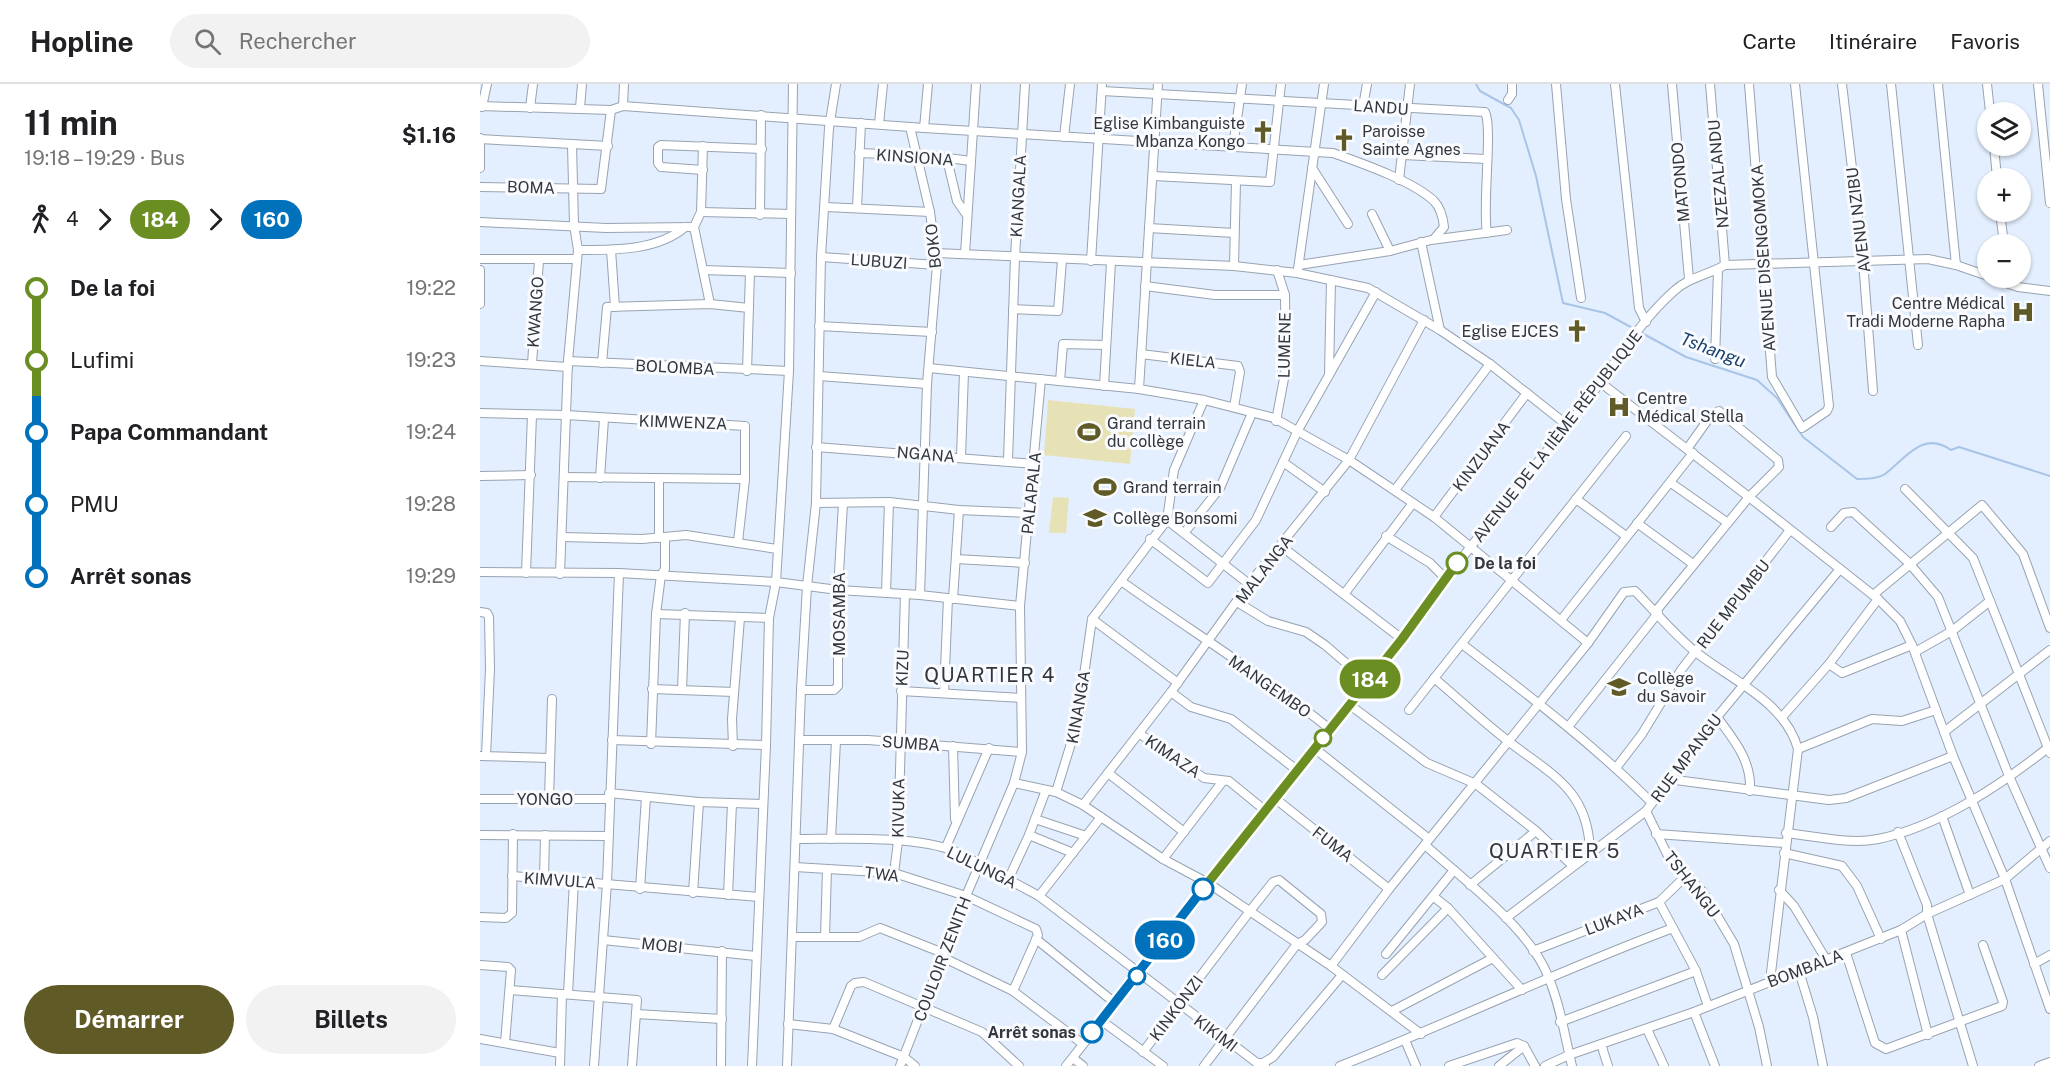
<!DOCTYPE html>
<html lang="fr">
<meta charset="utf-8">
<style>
body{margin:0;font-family:"Public Sans",sans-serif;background:#f2f2f2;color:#202124;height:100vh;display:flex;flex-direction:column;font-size:22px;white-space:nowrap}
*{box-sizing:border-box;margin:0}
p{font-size:20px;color:#757577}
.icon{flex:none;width:33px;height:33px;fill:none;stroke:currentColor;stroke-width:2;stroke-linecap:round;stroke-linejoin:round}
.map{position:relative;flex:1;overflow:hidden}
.drawer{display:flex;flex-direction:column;background:#fff;width:480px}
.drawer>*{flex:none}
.badge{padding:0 12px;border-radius:20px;font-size:21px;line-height:39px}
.tools{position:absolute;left:1497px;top:18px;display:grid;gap:12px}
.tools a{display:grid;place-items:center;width:54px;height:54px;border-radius:50%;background:#fff;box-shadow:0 2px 4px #0004;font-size:30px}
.map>.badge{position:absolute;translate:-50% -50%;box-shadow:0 0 0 3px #fff}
.legs{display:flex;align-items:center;gap:9px;height:66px;padding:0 24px;font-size:20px}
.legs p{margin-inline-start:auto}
.headline{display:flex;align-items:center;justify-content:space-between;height:102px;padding:0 24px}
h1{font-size:33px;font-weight:700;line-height:45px}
.button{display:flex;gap:12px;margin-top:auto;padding:12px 24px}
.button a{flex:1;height:69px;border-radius:36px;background:#605a26;color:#fff;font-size:24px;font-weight:700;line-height:69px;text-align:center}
.button a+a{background:#f2f2f2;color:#202124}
ul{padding:0 24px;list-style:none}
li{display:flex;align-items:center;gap:21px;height:72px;font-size:22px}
li i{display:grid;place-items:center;width:9px;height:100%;margin:0 8px;background:currentColor}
li i::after{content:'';width:15px;height:15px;margin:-8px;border:4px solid;border-radius:50%;background:#fff}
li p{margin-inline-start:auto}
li:first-child i{background:linear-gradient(#0000 50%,currentColor 0)}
li:last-child i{background:linear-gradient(currentColor 50%,#0000 0)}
header{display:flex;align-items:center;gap:36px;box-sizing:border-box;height:84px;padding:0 30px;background:#fff;border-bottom:2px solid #e0e0e0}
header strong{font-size:28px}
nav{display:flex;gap:33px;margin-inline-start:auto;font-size:21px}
.search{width:420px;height:54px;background:#f2f2f2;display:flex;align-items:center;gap:15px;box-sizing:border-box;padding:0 21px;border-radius:33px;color:#757577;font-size:22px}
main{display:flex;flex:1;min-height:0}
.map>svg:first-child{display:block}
.green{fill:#e7e2b6}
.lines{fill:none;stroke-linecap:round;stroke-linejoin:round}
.stream{stroke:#a8c4e7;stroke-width:2}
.minor-casing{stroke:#98a3b1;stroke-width:10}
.minor{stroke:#fff;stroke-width:8}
.line-1-casing{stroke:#fff;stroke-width:14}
.line-2-casing{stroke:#fff;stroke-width:14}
.line-1{stroke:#6b8e23;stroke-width:9}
.line-2{stroke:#0072bc;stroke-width:9}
.stop-1-dot{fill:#fff;stroke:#6b8e23;stroke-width:3}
.stop-2-dot{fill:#fff;stroke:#0072bc;stroke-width:3}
.labels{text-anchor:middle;stroke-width:6;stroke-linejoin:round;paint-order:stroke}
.street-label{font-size:16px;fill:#33373d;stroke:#f9fbfe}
.poi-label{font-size:16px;fill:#33373d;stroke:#f9fbfe;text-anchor:start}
.stop-label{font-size:16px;font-weight:bold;fill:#33373d;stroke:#f9fbfe;text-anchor:start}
.water-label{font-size:18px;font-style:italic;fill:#1c4370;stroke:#f9fbfe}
.quarter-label{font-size:20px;letter-spacing:1.5px;fill:#33373d;stroke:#f9fbfe}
</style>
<header>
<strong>Hopline</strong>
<div class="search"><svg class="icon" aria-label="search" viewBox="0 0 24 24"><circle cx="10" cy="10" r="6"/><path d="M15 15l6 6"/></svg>Rechercher</div>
<nav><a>Carte</a><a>Itinéraire</a><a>Favoris</a></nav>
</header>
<main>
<section class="drawer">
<div class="headline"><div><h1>11 min</h1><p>19:18 – 19:29 · Bus</p></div><b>$1.16</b></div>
<div class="legs"><svg class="icon" aria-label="walk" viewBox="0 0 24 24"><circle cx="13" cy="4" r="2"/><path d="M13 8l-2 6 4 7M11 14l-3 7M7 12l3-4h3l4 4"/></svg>4<svg class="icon" aria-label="forward" viewBox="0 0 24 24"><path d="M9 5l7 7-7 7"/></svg><b class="badge" style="background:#6b8e23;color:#fff">184</b><svg class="icon" aria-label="forward" viewBox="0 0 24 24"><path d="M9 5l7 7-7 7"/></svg><b class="badge" style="background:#0072bc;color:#fff">160</b></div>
<ul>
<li><i style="color:#6b8e23"></i><b>De la foi</b><p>19:22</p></li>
<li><i style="color:#6b8e23"></i><span>Lufimi</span><p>19:23</p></li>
<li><i style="color:#0072bc"></i><b>Papa Commandant</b><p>19:24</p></li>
<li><i style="color:#0072bc"></i><span>PMU</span><p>19:28</p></li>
<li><i style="color:#0072bc"></i><b>Arrêt sonas</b><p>19:29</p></li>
</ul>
<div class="button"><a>Démarrer</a><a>Billets</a></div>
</section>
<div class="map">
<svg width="1570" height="982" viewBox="0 0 1570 982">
<rect width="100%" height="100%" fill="#e3effe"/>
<g class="green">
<polygon points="568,316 655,325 650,380 564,371"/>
<polygon points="573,413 589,414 586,449 569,449"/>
</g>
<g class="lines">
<path class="stream" d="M996 0 1000 7 1031 24 1039 36 1056 92 1083 219 1125 229 1206 273 1277 296 1297 314 1323 353 1377 395C1386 395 1398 395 1405 390 1426 374 1443 346 1471 366L1479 363 1570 392"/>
<g class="minor-casing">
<g id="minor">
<polyline points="1076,0 1086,115 1101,214"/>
<polyline points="1135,0 1159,224 1166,238"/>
<polyline points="1192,0 1209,195"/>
<polyline points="1230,0 1245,181"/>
<polyline points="1269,0 1292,293 1322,344 1347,327 1349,322 1315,0"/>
<polyline points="1362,0 1383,177 1393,307"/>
<polyline points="1411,0 1438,261"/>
<polyline points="1458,0 1476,181"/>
<polyline points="1507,0 1510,28"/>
<polyline points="1558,0 1570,119"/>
<path d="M622 7 1005 28C1013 44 1002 121 1007 149"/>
<polyline points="1028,16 1032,10 1032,0"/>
<path d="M0 22 131 26 143 22 444 44 853 69C881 79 933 97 954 117 961 124 963 134 964 143L954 155"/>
<polyline points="143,22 144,0"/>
<polyline points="883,22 887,0"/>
<polyline points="2,23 7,0"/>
<polyline points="50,24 53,0"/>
<polyline points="100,24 102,0"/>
<polyline points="399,40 403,0"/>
<polyline points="430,43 450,128 457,181 447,300 440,511"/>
<polyline points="444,44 448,0"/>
<polyline points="584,53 590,0"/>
<polyline points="0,54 0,84"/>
<polyline points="0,55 128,62"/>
<polyline points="223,62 221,128 214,143 230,220"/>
<polyline points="1514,62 1517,94"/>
<polyline points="753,63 762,0"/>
<polyline points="379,69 452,72 491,77"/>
<polyline points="923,71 1006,75"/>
<polyline points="467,75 477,117 486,130"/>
<polyline points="832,84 868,140"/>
<polyline points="223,86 181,83 178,79 178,63 181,61 282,65"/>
<polyline points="673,92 790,98 801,0"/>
<polyline points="919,96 930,0"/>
<polyline points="0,103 121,105 131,26"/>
<polyline points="346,123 450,128"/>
<polyline points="377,124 381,39"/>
<polyline points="221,128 311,130"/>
<polyline points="1520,128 1524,160"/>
<polyline points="892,130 910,167"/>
<polyline points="280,131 281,31"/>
<polyline points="0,138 126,144 214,143"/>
<polyline points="669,144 754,149"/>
<polyline points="941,158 960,246"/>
<path d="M98 166C132 166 178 167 205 143"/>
<polyline points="131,166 135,223"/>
<polyline points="456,169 754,182 817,189 888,204 960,246 1010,280 1087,341"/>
<polyline points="485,170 496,0"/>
<polyline points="341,173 457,181"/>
<polyline points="0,175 97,175"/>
<polyline points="611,177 622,0"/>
<polyline points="819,181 910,167 951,156 1027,146"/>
<polyline points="754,182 756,97"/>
<polyline points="818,185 844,0"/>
<polyline points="0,186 0,220"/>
<polyline points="223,186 311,189"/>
<polyline points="1511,194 1538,203 1570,207"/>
<polyline points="665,202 735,211 805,211"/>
<polyline points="533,225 578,227 582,176"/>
<polyline points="339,242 452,248"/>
<polyline points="661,270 758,282 760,288 754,323"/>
<polyline points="1235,275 1238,186"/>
<polyline points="0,277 88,283"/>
<polyline points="88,277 309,287"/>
<polyline points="122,279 127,223 230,220 269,224"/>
<polyline points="52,280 59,176"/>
<polyline points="449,284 659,305 724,316 794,334 869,376 954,433 1108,559"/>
<polyline points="267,287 270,188"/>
<polyline points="849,291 851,196"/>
<polyline points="339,292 447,300"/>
<polyline points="580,297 583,260 626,261"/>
<polyline points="1121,299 1269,413 1398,515 1420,537 1432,561 1473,672 1525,795 1570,925"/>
<polyline points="624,302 631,178"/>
<polyline points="659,305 678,0"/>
<polyline points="0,329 86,331 265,342 265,395 258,458"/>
<polyline points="796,337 806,284 805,211 797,186"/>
<polyline points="336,363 555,380"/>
<polyline points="481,373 484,288"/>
<polyline points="528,376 535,173 545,0"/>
<polyline points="803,378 845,408"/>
<polyline points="0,392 51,391"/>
<polyline points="84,393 265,395"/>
<polyline points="120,394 124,335"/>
<polyline points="179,395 179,454"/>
<polyline points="1191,399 1248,439"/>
<polyline points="1425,405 1493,474 1570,669"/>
<polyline points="915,406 1010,280"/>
<polyline points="1096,415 1146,452"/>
<polyline points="336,419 409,418 479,426 548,429"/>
<polyline points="954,433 1047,309"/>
<polyline points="687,436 694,386 724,316"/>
<polyline points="687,436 769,500"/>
<polyline points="1157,439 1213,480"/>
<polyline points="1351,443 1364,429 1373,428 1429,479 1458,513 1529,692 1570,784"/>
<polyline points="705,448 740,404 772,329"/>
<polyline points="906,452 950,479 965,494"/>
<polyline points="82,453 162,455 206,451 297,465"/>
<polyline points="670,455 728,499 776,436 818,346 896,208"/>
<polyline points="801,462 922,555"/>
<polyline points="476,475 545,479"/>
<polyline points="0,488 139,489 296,498 358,506 440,511 540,522"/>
<polyline points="46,489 52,331"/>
<polyline points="80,490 88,277 98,166 94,141 92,61"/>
<path d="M641 497C711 547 784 592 851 646"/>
<polyline points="406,509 409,418"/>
<polyline points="865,509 933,419"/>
<polyline points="1393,511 1502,421 1543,470 1570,544"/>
<polyline points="473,515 479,426"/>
<polyline points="757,518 788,537 826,548 845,561 888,598"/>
<polyline points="1176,527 1269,413 1299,383 1298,376 1239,327 1232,330 1207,365"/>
<polyline points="0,528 7,529 9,533 10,585 6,672"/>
<polyline points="176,530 289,534"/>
<polyline points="612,535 698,599"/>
<polyline points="1081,536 1213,369"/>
<path d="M982 560C1047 610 1113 660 1171 718"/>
<polyline points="1435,568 1472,547 1510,517"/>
<polyline points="1349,580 1362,589 1432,561"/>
<path d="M954 594C979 615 1002 637 1028 657 1072 691 1109 706 1110 769"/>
<polyline points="172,605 254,608"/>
<polyline points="202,606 205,529"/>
<polyline points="321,606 354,606 358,602 358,506 363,419"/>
<polyline points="421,607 541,614"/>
<polyline points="691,608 711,623 751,635 818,687"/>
<polyline points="464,609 468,514"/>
<polyline points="870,621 947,679 996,700 1056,747 1093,782"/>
<polyline points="929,626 1146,352"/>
<polyline points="1303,632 1349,580 1398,515"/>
<path d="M1237 633C1254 656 1272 677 1270 707"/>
<polyline points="1088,643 1178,529"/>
<polyline points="1464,648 1570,566"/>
<polyline points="660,650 724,694 749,697 787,728"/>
<polyline points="132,656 286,661"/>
<polyline points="319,656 388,656 542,668"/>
<polyline points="171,660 176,530 181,491 185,485 185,453"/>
<polyline points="253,662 252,635 260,534"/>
<polyline points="473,662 475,735"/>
<polyline points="834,664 949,755"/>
<polyline points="1318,665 1392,635 1422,637 1456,626"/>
<polyline points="0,672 69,674"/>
<polyline points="1136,684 1162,650 1201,586 1310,446"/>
<polyline points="628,689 704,748"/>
<polyline points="1188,695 1349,716 1366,714 1473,672"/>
<polyline points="534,699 576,708 603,721 683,775 728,799 851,882 941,950"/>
<polyline points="576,708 597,640 612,535 687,436"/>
<polyline points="129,709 219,718 283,720"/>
<polyline points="0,715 129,715"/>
<polyline points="69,715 72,615"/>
<polyline points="797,716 909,805"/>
<polyline points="603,721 691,608 769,500 869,376 944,236"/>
<polyline points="1166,727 1188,772 1223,808 1254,860 1279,943 1287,982"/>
<polyline points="1462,732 1490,811"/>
<polyline points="555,735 606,752"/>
<polyline points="1418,748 1447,821 1447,830 1493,982"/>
<path d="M1306 749C1335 752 1370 761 1398 755 1458 743 1523 700 1570 662"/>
<polyline points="1176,750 1305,759"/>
<polyline points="0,751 128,752"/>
<polyline points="549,751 593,769"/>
<path d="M316 755C361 755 436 751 477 768L559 812 777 979H783L785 982"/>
<polyline points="351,755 356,657"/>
<path d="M945 761C984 796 1049 844 1068 892 1080 920 1085 953 1092 982"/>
<polyline points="466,763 509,664"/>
<polyline points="1304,769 1362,782 1377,802 1401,855"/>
<polyline points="683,775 743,697"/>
<polyline points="315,783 414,789 486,812 556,845 558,851 533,907"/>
<polyline points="414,789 418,757 425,510"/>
<polyline points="32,792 279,813"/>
<polyline points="64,795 65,751"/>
<polyline points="528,796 549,751 566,706"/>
<polyline points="990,801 1056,747"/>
<polyline points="160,805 166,713"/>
<polyline points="1299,806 1314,822 1347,877"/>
<polyline points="213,809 219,718"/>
<polyline points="248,811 252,719"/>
<polyline points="559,812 621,733"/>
<polyline points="954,813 968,824 1042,906"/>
<polyline points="1179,818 1216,887 1228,922"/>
<polyline points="0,833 26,834 32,829 33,750"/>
<polyline points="1026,834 1166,727 1237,633 1360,485"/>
<polyline points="1421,846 1448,951"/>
<polyline points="313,853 379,853 400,844 463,869"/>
<polyline points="345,853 347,785"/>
<polyline points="556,855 635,919"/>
<polyline points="123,856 276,872"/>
<polyline points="1053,867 1179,818 1207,791"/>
<polyline points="1366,869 1395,959 1406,965 1522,922 1523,918 1503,861"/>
<polyline points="906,870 974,786"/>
<polyline points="462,873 533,907 603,960"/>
<polyline points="1554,880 1570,871"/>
<polyline points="0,881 28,883 31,886 25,959"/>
<path d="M851 882 909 805 1108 559 1144 508 1155 507C1175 527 1195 552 1217 569 1253 597 1305 618 1318 665L1290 897"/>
<polyline points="1319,887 1333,933 1343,982"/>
<polyline points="902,891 968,824"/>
<polyline points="30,906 157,916 152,982"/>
<polyline points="88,910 94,797"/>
<polyline points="912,927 1013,874"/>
<polyline points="1214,928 1235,982"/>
<polyline points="156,930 242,935"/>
<polyline points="622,937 683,982"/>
<polyline points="1080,938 1216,887"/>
<polyline points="308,940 353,945 424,973 435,982"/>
<polyline points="353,945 371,902 375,899 384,898 502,948 539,982"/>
<polyline points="1167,945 1184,982"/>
<polyline points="0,955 80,969"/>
<polyline points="925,956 936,982"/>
<polyline points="1121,960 1128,982"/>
<polyline points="663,968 770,827 793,798 799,796 841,830 842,838 825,856 817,860 724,982"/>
<polyline points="593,974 603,982"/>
<polyline points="783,979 793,973 862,891"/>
<polyline points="80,982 82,910"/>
<polyline points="114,982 127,799 139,489"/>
<polyline points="241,982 242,867"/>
<polyline points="272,982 286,661 289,534 296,498 309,287 313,0"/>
<polyline points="307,982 321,606 327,502 336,419 341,173 349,44 356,0"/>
<polyline points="420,982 486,812 534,699 542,668 540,522 561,295"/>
<path d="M586 982 922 555C980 473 1044 396 1106 318 1134 281 1159 238 1194 207 1209 193 1228 191 1245 181L1448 175 1476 181 1508 192"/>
<path d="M860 982C972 938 1080 886 1193 844"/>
<polyline points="969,982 1037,959 1044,962 1055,982"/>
<polyline points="1019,982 1044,962"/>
<polyline points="1065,982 1089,971 1214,928 1421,846 1447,830 1525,795 1570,757"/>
<polyline points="1559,982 1570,978"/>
</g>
</g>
<use href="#minor" class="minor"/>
</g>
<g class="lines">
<g class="line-1-casing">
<polyline id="line-1" points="723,805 922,555 977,479"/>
</g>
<g class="line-2-casing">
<polyline id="line-2" points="612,948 723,805"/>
</g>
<use href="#line-1" class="line-1"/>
<use href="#line-2" class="line-2"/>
</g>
<defs>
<g id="church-bare" transform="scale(1.8)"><path d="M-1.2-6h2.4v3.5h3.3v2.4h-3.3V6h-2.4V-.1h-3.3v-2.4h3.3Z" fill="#605a26" stroke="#f9fbfe" stroke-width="2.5" paint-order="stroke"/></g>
<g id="hospital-bare" transform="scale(1.8)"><path d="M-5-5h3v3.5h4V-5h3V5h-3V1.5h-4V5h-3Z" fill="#605a26" stroke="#f9fbfe" stroke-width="2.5" paint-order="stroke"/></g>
<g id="stadium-bare" transform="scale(1.8)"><path d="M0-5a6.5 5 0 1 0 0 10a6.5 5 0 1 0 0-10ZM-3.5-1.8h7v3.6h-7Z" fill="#605a26" stroke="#f9fbfe" stroke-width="2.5" paint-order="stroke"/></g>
<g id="school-bare" transform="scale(1.8)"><path d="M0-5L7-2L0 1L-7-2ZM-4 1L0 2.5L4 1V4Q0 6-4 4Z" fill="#605a26" stroke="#f9fbfe" stroke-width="2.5" paint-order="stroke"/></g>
<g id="university-bare" transform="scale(1.8)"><path d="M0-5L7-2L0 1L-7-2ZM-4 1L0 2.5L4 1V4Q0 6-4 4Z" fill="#605a26" stroke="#f9fbfe" stroke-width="2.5" paint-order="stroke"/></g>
</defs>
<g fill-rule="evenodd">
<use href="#church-bare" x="783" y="48"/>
<use href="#church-bare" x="864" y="56"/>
<use href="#hospital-bare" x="1543" y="228"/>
<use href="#church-bare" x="1097" y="247"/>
<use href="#hospital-bare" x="1139" y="323"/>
<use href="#stadium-bare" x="609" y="348"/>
<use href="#stadium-bare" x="625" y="403"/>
<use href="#school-bare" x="615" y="434"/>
<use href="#university-bare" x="1139" y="603"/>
</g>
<g class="stop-1-dot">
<circle cx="977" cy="479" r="10"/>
<circle cx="843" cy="654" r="8"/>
</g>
<g class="stop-2-dot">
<circle cx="723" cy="805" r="10"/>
<circle cx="657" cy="892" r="8"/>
<circle cx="612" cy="948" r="10"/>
</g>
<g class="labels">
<g class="street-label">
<text transform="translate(901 23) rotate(4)" y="6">LANDU</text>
<text transform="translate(435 73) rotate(4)" y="6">KINSIONA</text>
<text transform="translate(1238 90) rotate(-95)" y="6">NZEZALANDU</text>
<text transform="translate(1200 98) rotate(-95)" y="6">MATONDO</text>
<text transform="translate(51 103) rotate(2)" y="6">BOMA</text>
<text transform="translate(538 112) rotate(-87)" y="6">KIANGALA</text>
<text transform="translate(1378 136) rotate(-97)" y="6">AVENU NZIBU</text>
<text transform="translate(453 162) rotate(-96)" y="6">BOKO</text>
<text transform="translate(1283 174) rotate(-94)" y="6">AVENUE DISENGOMOKA</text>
<text transform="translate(399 177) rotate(4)" y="6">LUBUZI</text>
<text transform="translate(55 228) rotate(-86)" y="6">KWANGO</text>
<text transform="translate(804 261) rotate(-89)" y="6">LUMENE</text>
<text transform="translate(713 276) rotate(6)" y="6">KIELA</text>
<text transform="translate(195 283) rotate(3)" y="6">BOLOMBA</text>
<text transform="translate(203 338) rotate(2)" y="6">KIMWENZA</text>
<text transform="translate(1077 352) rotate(-52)" y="6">AVENUE DE LA IIÈME RÉPUBLIQUE</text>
<text transform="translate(446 370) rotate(5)" y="6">NGANA</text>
<text transform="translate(1001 372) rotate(-53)" y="6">KINZUANA</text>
<text transform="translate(551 409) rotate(-84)" y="6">PALAPALA</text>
<text transform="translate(784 485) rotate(-52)" y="6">MALANGA</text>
<text transform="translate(1253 520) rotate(-52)" y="6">RUE MPUMBU</text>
<text transform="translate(359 530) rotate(-90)" y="6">MOSAMBA</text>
<text transform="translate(422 584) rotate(-88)" y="6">KIZU</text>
<text transform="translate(790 602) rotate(35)" y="6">MANGEMBO</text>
<text transform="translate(598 623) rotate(-80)" y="6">KINANGA</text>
<text transform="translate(431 659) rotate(4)" y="6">SUMBA</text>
<text transform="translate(693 672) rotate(34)" y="6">KIMAZA</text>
<text transform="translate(1206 674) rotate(-53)" y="6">RUE MPANGU</text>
<text x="65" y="721">YONGO</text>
<text transform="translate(418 724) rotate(-89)" y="6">KIVUKA</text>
<text transform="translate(853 760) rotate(38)" y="6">FUMA</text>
<text transform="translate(502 783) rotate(26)" y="6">LULUNGA</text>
<text transform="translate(402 790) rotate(7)" y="6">TWA</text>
<text transform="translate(80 796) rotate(4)" y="6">KIMVULA</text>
<text transform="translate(1212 800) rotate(52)" y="6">TSHANGU</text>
<text transform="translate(1134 835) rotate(-21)" y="6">LUKAYA</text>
<text transform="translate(182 861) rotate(6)" y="6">MOBI</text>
<text transform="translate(462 875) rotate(-69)" y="6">COULOIR ZENITH</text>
<text transform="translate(1325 884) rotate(-21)" y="6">BOMBALA</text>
<text transform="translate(696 924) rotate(-53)" y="6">KINKONZI</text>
<text transform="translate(736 949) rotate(37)" y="6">KIKIMI</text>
</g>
<g class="poi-label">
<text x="765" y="45" text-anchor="end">Eglise Kimbanguiste<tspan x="765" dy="18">Mbanza Kongo</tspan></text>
<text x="882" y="53">Paroisse<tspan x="882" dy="18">Sainte Agnes</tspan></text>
<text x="1525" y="225" text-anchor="end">Centre Médical<tspan x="1525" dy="18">Tradi Moderne Rapha</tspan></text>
<text x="1079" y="253" text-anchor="end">Eglise EJCES</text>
<text x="1157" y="320">Centre<tspan x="1157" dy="18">Médical Stella</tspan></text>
<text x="627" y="345">Grand terrain<tspan x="627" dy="18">du collège</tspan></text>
<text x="643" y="409">Grand terrain</text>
<text x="633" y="440">Collège Bonsomi</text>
<text x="1157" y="600">Collège<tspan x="1157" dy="18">du Savoir</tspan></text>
</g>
<g class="stop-label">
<text x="994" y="485">De la foi</text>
<text x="596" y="954" text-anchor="end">Arrêt sonas</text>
</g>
<g class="water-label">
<text transform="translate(1233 266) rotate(21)" y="6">Tshangu</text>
</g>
<g class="quarter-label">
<text x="510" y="598">QUARTIER 4</text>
<text x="1075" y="774">QUARTIER 5</text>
</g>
</g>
</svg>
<div class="tools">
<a><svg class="icon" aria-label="layers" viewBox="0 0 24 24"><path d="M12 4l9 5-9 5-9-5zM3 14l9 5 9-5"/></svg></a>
<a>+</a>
<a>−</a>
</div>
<b class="badge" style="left:890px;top:595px;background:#6b8e23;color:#fff">184</b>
<b class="badge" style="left:685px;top:856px;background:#0072bc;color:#fff">160</b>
</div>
</main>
